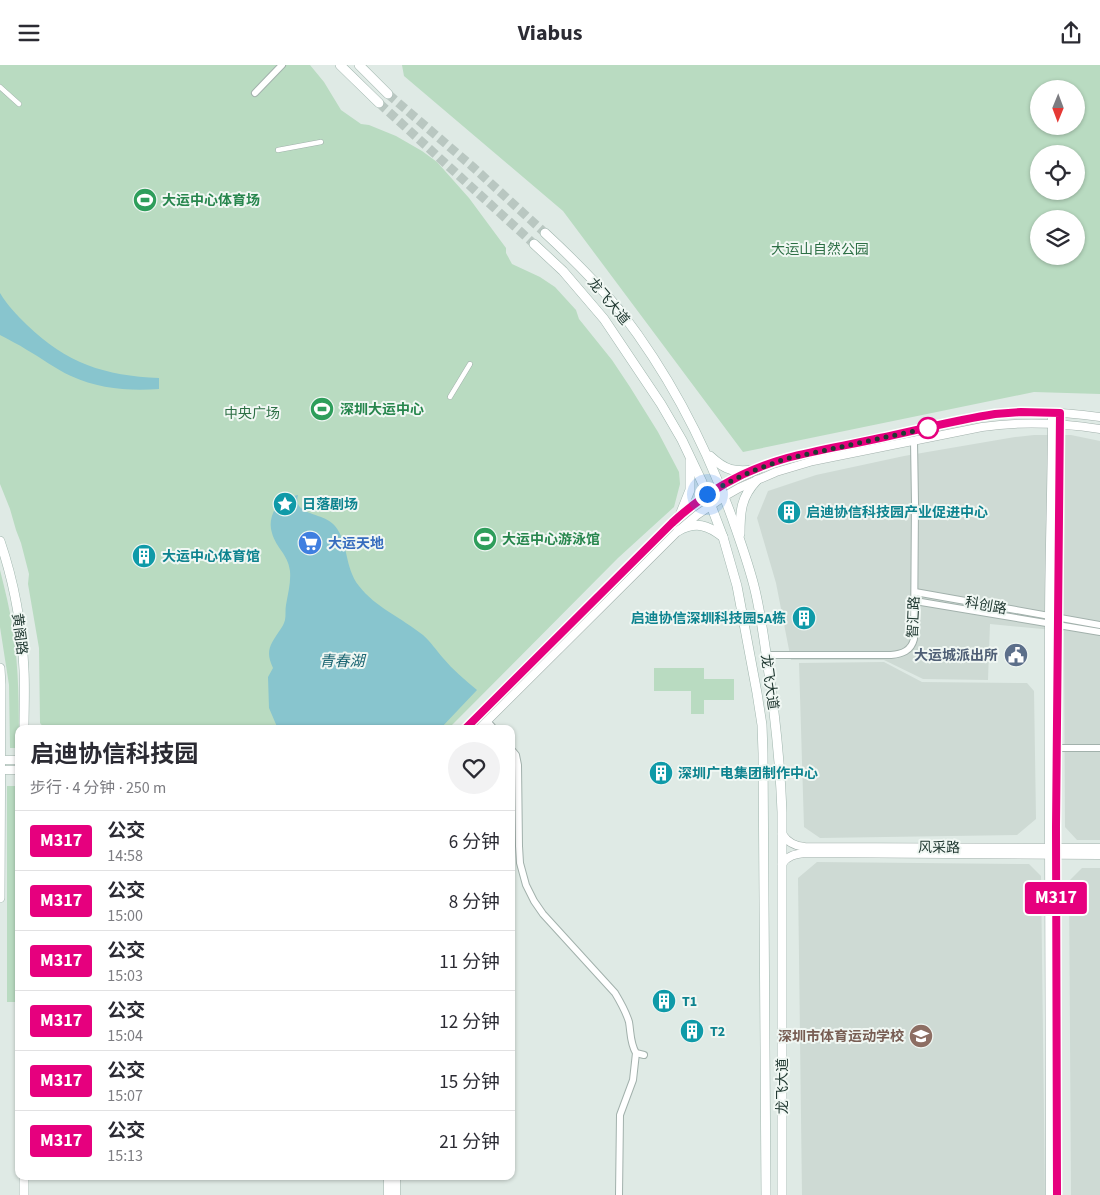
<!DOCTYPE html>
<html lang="zh">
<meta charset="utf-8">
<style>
body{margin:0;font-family:"Source Sans 3","Noto Sans SC",sans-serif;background:#f2f2f3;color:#2b2b33;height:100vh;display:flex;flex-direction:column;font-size:19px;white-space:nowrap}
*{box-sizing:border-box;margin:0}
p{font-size:16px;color:#7c7c81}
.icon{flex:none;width:28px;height:28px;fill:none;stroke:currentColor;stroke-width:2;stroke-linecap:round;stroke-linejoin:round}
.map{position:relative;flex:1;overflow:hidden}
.sheet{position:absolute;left:15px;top:660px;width:500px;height:455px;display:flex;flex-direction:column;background:#fff;border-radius:10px;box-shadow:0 1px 4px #0004}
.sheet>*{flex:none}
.badge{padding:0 10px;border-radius:4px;font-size:18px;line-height:32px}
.needle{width:32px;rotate:181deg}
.tools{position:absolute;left:1030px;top:15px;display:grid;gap:10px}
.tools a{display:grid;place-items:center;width:55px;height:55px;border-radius:50%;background:#fff;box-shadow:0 1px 4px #0004;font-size:25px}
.you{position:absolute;width:25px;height:25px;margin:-12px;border:4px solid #fff;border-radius:50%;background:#1a73e8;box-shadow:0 0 0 8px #1a73e833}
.map>.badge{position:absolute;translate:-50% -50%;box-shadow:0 0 0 2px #fff}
.round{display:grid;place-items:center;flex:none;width:52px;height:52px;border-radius:26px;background:#f2f2f3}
.summary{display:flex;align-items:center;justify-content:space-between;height:85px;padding:0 15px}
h1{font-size:24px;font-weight:700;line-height:38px}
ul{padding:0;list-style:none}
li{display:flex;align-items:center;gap:15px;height:60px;padding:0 15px;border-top:1px solid #e1e1e2}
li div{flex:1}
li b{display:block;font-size:19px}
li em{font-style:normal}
li .badge{min-width:55px;font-weight:700;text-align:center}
header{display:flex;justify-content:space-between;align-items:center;height:65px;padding:0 15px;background:#fff;font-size:22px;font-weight:700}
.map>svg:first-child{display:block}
.built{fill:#cedad4}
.green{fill:#b9dbc1;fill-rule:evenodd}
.water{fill:#88c5ce}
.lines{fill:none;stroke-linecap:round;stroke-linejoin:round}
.secondary-tunnel{stroke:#b9c7c1;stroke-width:9;stroke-dasharray:9 4.5;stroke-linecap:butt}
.pedestrian-casing{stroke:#a2b1ac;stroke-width:5.5}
.minor-casing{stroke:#a2b1ac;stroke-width:8}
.tertiary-casing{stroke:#a2b1ac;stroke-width:9}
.secondary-casing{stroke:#9fb5ad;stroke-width:10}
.pedestrian{stroke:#fff;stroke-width:4.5}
.minor{stroke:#fff;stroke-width:6}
.tertiary{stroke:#fff;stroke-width:8}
.secondary{stroke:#fff;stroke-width:9}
.line-casing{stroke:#fff;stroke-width:11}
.line{stroke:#e6007e;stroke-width:8}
.walk{stroke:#213932;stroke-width:5;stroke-dasharray:0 9}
.stop-dot{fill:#fff;stroke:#e6007e;stroke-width:2.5}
.labels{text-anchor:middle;stroke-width:4;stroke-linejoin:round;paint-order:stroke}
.leisure-label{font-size:14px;font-weight:bold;fill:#27864d;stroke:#f0f7f3;text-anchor:start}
.park-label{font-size:14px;fill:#2d6f45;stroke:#f0f7f3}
.street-label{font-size:14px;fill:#213932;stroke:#f0f7f3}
.culture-label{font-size:14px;font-weight:bold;fill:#0d838f;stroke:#f0f7f3;text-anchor:start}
.shop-label{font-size:14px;font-weight:bold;fill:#366cbe;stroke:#f0f7f3;text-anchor:start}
.service-label{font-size:14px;font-weight:bold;fill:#4e5e75;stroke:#f0f7f3;text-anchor:end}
.education-label{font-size:14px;font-weight:bold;fill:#785e54;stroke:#f0f7f3;text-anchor:end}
.water-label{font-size:15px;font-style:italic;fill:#1d6773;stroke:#f0f7f3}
</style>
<header><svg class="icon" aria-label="menu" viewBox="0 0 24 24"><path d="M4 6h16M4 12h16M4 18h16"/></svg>Viabus<svg class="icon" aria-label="share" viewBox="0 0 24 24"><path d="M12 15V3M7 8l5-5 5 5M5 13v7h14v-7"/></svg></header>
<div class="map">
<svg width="1100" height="1130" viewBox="0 0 1100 1130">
<rect width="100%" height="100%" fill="#dfeae5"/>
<g class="built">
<polygon points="1034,370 1071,370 1100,376 1100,775 1077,775 1065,762 1064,566 990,559 988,615 923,614 884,595 791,595 776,518 757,453 768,426 816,410 904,391 1015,372"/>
<polygon points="884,597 922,617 1027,618 1034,626 1036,754 1017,770 820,773 804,762 799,598"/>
<polygon points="817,797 1029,799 1041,811 1045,1130 802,1130 798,813"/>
<polygon points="1082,803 1100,803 1100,1130 1071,1130 1069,816"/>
</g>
<g class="green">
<polygon points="0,0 310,0 324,17 341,45 361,59 369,60 396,71 422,86 437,97 469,133 506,183 506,188 512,199 540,212 555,222 576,245 579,254 612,295 630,322 658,367 679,407 680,419 674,442 618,493 448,664 45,664 40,658 39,583 28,519 29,509 21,478 16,465 10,444 0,419"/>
<path d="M402 0H1100V329L1034 327 743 387 563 146 404 11ZM1039 24H1076V61H1039ZM1039 89H1076V126H1039ZM1039 154H1076V191H1039Z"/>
<path d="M0 505C5 525 10 545 13 565 19 604 19 644 19 683H10L9 620 0 562Z"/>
<polygon points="654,603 704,603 704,614 734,614 734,635 704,635 704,649 691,649 691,626 654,626"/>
<polygon points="7,721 15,721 15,779 19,797 19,937 7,937"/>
</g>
<g class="water">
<path d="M0 228C8 241 16 249 27 260 66 298 105 311 159 313V324C129 326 99 324 71 311 55 304 42 293 27 285 18 279 9 275 0 270Z"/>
<path d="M298 430C292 451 324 447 335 461 349 478 344 502 359 521 375 542 402 553 423 570 431 577 436 585 443 593 453 605 465 615 477 625L440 664H278L269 643 268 612 273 603C265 586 270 580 280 565 282 562 284 559 285 555 286 550 285 545 286 540 288 528 291 518 290 506 288 489 276 483 272 468 268 456 273 442 284 435 288 432 294 431 298 430Z"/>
</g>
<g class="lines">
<g class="secondary-tunnel">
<polyline points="388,29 474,103 545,168"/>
<polyline points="379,38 534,179"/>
</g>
<g class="pedestrian-casing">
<g id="pedestrian">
<polyline points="0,22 19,39"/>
<polyline points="278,85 321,77"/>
<polyline points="450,332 470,299"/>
</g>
</g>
<g class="minor-casing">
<g id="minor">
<polyline points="255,28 282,0"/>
<polyline points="915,527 1100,560"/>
<polyline points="915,536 1100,567"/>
<path d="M766 590H891C902 589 911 586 914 574L915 438 914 376"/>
<polyline points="487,656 494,664"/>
<polyline points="1057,683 1100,683"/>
<path d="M511 684 516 690 518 700 519 781 520 798 526 820 534 836 543 849 615 928C621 938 626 947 629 957 631 969 630 978 636 988L644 990"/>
<polyline points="619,1130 620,1050 633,1015 636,988"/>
</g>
</g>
<g class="tertiary-casing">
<g id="tertiary">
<path d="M465 664 672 458 692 440 721 421 770 399 800 390 980 352C1020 345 1060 346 1100 352"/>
<path d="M479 664 678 466 697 450 725 431 739 423 776 407 813 396 982 362C1022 356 1061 358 1100 364"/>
<polyline points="0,695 19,695"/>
<polyline points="0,705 19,705"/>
<path d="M782 769C788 778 795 781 805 782L1100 783"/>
<path d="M782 799C787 791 795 789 805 788L1100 790"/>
<polyline points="388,1111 388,1130"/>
<polyline points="396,1130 396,1111"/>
<path d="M1050 1130C1050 940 1048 750 1049 560 1049 489 1052 419 1052 348"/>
<polyline points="1057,1130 1056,762 1059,348"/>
</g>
</g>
<g class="secondary-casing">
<g id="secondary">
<polyline points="340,0 379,38"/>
<polyline points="359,0 388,29"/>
<path d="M545 168C572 193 598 219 621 247 671 312 709 386 736 464 743 484 750 504 755 525 760 546 763 567 766 588 774 641 780 693 782 747V1130"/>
<polyline points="534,179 563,206 604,254 661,339 682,375 702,417 723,472 737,521 757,628 762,660 763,688 766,1130"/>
<path d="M710 391C726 406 734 407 755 405"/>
<polyline points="680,450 690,425 690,395"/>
<path d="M678 466C696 456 708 460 723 472"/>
<path d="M740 469C740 446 741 432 757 415"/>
<path d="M0 476C14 517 22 562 24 605 25 625 24 644 24 664"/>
<polyline points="0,603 1,620 0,833"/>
<polyline points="24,1130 24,1111"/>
</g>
</g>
<use href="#pedestrian" class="pedestrian"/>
<use href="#minor" class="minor"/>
<use href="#tertiary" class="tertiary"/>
<use href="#secondary" class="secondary"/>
</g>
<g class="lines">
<g class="line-casing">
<path id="line" d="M465 664 672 458C704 428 744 405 787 393 817 385 849 380 880 373 918 365 956 355 995 349L1021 347 1060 348 1056 762 1057 1130"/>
</g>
<use href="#line" class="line"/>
<polyline class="walk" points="707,429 735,414 755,405 785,394 928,363"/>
</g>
<defs>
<g id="stadium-disc" transform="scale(1.25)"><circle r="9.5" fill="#2e9e5b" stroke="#f0f7f3"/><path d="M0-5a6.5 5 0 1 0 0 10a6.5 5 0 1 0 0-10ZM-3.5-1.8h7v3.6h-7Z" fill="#fff"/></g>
<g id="sight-disc" transform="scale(1.25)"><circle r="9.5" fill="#0f9aa8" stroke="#f0f7f3"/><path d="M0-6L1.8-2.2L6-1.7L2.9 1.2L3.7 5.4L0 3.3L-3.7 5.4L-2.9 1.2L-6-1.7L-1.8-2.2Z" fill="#fff"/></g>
<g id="building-disc" transform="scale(1.25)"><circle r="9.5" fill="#0f9aa8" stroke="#f0f7f3"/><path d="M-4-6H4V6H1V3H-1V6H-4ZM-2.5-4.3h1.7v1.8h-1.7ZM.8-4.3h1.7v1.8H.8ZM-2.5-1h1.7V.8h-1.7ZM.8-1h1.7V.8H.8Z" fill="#fff"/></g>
<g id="supermarket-disc" transform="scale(1.25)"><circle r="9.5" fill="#3f7fe0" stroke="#f0f7f3"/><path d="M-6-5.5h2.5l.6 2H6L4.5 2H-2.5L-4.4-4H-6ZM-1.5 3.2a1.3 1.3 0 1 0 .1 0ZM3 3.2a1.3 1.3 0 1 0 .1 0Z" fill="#fff"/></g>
<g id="civic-disc" transform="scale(1.25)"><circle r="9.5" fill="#5c6f8a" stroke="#f0f7f3"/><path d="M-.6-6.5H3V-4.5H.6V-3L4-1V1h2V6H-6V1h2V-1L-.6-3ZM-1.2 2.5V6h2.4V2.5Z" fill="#fff"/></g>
<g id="school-disc" transform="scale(1.25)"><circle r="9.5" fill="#8d6e63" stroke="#f0f7f3"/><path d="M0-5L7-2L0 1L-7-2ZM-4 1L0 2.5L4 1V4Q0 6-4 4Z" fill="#fff"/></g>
</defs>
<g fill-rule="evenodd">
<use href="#stadium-disc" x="145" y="135"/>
<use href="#stadium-disc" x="322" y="344"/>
<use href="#sight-disc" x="285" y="439"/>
<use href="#building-disc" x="789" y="447"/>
<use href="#stadium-disc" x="485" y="474"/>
<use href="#supermarket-disc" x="310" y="478"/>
<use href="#building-disc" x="144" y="491"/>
<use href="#building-disc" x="804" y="553"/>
<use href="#civic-disc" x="1016" y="590"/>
<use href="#building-disc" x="661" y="708"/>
<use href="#building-disc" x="664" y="936"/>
<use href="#building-disc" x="692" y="966"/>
<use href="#school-disc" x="921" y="971"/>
</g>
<circle class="stop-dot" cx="928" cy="363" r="10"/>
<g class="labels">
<g class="leisure-label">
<text x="162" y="140">大运中心体育场</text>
<text x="340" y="349">深圳大运中心</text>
<text x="502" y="479">大运中心游泳馆</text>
</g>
<g class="park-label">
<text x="820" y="189">大运山自然公园</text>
<text x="252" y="353">中央广场</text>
</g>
<g class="street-label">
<text transform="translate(609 236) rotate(50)" y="5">龙飞大道</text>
<text transform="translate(986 540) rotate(10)" y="5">科创路</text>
<text transform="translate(913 552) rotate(-87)" y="5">智汇路</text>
<text transform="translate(20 569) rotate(83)" y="5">黄阁路</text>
<text transform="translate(770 617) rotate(82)" y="5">龙飞大道</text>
<text transform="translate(939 782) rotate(1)" y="5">风采路</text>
<text transform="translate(782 1021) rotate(-90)" y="5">龙飞大道</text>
</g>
<g class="culture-label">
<text x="302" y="444">日落剧场</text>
<text x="806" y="452">启迪协信科技园产业促进中心</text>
<text x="162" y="496">大运中心体育馆</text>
<text x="786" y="558" text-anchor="end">启迪协信深圳科技园5A栋</text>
<text x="678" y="713">深圳广电集团制作中心</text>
<text x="682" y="941">T1</text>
<text x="710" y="971">T2</text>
</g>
<g class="shop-label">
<text x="328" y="483">大运天地</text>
</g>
<g class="service-label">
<text x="998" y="595">大运城派出所</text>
</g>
<g class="education-label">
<text x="904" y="976">深圳市体育运动学校</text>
</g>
<g class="water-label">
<text x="342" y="601">青春湖</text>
</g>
</g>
</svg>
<div class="tools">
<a><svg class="needle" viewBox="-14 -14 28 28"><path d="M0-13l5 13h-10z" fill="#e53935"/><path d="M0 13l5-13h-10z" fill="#7c7c81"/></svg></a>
<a><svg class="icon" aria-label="locate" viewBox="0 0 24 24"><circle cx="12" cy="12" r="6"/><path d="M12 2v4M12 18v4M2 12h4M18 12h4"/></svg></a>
<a><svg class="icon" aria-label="layers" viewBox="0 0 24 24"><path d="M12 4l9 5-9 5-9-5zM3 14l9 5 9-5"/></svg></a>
</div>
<div class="you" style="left:707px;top:429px"></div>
<b class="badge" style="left:1056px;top:833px;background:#e6007e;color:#fff">M317</b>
<section class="sheet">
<div class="summary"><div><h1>启迪协信科技园</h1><p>步行 · 4 分钟 · 250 m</p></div><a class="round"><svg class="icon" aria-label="heart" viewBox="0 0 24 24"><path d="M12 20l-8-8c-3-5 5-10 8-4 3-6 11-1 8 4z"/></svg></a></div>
<ul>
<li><span class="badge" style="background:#e6007e;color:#fff">M317</span><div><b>公交</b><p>14:58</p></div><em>6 分钟</em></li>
<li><span class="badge" style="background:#e6007e;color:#fff">M317</span><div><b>公交</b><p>15:00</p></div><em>8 分钟</em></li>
<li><span class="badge" style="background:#e6007e;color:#fff">M317</span><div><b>公交</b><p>15:03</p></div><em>11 分钟</em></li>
<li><span class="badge" style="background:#e6007e;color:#fff">M317</span><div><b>公交</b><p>15:04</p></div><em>12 分钟</em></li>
<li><span class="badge" style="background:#e6007e;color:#fff">M317</span><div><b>公交</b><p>15:07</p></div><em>15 分钟</em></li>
<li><span class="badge" style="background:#e6007e;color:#fff">M317</span><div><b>公交</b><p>15:13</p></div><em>21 分钟</em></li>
</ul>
</section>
</div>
